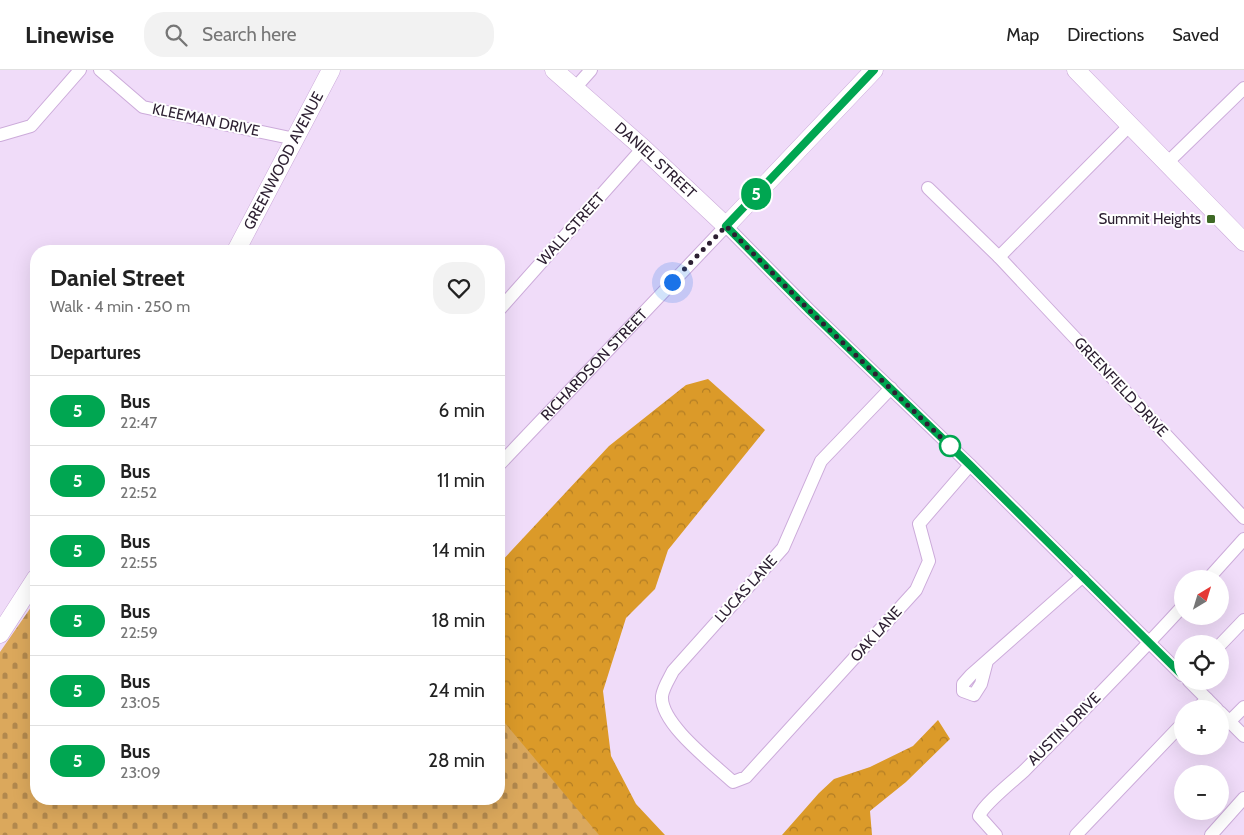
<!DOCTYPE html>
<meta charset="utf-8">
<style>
body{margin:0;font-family:Cabin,sans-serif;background:#f2f2f2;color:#222;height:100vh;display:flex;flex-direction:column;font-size:19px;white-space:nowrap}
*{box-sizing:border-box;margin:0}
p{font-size:16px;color:#767676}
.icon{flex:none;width:28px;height:28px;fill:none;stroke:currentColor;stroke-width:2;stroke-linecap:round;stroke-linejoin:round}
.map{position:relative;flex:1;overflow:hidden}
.drawer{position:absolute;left:30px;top:175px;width:475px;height:560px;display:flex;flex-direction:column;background:#fff;border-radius:20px;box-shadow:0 5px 20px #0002}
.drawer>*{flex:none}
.badge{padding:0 10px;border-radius:16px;font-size:18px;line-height:32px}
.needle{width:32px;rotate:38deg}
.tools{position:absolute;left:1174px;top:500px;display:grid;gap:10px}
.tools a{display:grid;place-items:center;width:55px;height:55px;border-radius:50%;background:#fff;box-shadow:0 5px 20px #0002;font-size:25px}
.you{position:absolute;width:25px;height:25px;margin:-12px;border:4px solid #fff;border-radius:50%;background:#1a73e8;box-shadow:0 0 0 8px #1a73e833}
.map>.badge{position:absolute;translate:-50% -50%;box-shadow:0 0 0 2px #fff}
h2{padding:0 20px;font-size:19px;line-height:45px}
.round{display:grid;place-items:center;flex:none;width:52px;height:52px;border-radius:20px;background:#f2f2f2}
.summary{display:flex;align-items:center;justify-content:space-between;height:85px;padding:0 20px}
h1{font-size:24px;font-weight:700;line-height:38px}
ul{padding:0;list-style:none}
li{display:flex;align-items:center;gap:15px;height:70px;padding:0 20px;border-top:1px solid #e0e0e0}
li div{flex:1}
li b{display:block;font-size:19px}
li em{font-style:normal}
li .badge{min-width:55px;font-weight:700;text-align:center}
header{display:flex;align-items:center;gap:30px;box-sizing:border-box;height:70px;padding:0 25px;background:#fff;border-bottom:1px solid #e0e0e0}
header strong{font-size:24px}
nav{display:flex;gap:28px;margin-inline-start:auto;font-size:18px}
.search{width:350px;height:45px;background:#f2f2f2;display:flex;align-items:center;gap:12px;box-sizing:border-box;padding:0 18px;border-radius:20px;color:#767676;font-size:19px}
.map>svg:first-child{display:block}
.forest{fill:url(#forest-crowns)}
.cemetery{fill:url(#cemetery-stones)}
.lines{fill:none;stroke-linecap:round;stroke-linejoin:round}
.street-casing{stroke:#ccabda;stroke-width:14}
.secondary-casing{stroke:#ccabda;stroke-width:19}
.street{stroke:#fff;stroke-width:12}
.secondary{stroke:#fff;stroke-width:18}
.line-casing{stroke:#fff;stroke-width:11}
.line{stroke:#00a651;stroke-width:8}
.walk{stroke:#2d2032;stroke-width:5;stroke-dasharray:0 9}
.poi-dot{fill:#3e6925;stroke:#fff;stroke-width:2}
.stop-dot{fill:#fff;stroke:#00a651;stroke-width:2.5}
.labels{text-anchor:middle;stroke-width:4;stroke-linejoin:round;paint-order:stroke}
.street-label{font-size:15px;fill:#2d2032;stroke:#fff}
.poi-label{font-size:15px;fill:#2d2032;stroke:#fff;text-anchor:end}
</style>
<header>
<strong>Linewise</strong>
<div class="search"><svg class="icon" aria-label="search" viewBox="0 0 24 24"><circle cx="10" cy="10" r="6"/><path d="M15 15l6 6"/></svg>Search here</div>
<nav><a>Map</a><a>Directions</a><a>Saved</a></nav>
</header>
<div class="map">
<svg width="1244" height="765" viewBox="0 0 1244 765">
<defs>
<pattern id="forest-crowns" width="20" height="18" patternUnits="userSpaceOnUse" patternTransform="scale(1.25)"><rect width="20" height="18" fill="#db9a29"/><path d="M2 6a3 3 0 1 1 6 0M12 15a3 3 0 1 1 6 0" fill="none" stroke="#b27d24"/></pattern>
<pattern id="cemetery-stones" width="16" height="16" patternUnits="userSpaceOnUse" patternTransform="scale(1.25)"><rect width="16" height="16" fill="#dba85c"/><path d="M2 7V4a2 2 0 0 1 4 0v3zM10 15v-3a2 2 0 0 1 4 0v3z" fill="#b2884d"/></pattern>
</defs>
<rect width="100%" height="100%" fill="#f0dcf9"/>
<g class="forest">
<polygon points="708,309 765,360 668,480 655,519 626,548 603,621 611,686 636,734 665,765 223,765 499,729 499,494 609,376 686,315"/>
<polygon points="938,650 950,669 906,712 870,741 872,765 782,765 819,723 834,709 870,697 913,676"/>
</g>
<polygon class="cemetery" points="36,530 36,729 499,729 499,646 599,765 0,765 0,582"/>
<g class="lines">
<g class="street-casing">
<g id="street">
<polyline points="100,0 143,37 295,69"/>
<polyline points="575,18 591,0"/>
<polyline points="0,65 31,56 80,0"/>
<polyline points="1167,93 1244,18"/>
<polyline points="928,118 999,187 1244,448"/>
<polyline points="999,187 1131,54"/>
<polyline points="499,240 643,78"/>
<path d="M891 318 821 391 783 478 673 601C669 609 663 618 662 626 660 654 714 694 733 712L746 707 916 520 929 491 919 454 970 395"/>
<path id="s1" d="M499 395 726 156 808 239 970 395 1182 605"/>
<polyline points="1208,509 1244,469"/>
<polyline points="1220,575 1244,550"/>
<polyline points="987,591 981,614 974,625 963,621 963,614 971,605 1083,506"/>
<polyline points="1189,611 1217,639"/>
<polyline points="1197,639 1207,629"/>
<polyline points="1220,642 1244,666"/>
<polyline points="1229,652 1244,637"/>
<path d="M996 765 979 746C983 735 1013 711 1024 701 1077 647 1131 593 1182 537"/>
<polyline points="1076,765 1182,654"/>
<polyline points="1211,765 1244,728"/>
</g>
</g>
<g class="secondary-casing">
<g id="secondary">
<path id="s2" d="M554 0 643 78 726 156 874 0"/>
<polyline points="1076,0 1244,172"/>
<path id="s3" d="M236 181 331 0"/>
<polyline points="0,564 36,508"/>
</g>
</g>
<use href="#street" class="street"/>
<use href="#secondary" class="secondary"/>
</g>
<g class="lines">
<g class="line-casing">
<polyline id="line" points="874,0 726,156 808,239 970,395 1182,605"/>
</g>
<use href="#line" class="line"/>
<polyline class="walk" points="672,212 726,156 808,239 950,376"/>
</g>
<rect class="poi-dot" x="1206" y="144" width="10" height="10" rx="2.5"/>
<circle class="stop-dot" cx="950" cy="376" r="10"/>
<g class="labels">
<g class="street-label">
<text transform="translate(206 50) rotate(12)" y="5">KLEEMAN DRIVE</text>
<text dy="5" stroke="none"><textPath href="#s3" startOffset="102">GREENWOOD AVENUE</textPath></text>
<text dy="5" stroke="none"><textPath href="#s2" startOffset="136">DANIEL STREET</textPath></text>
<text transform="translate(571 159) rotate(-48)" y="5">WALL STREET</text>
<text dy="5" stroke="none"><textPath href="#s1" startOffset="138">RICHARDSON STREET</textPath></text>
<text transform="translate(1121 317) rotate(47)" y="5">GREENFIELD DRIVE</text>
<text transform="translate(746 519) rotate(-48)" y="5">LUCAS LANE</text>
<text transform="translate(876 564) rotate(-48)" y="5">OAK LANE</text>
<text transform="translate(1064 659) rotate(-45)" y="5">AUSTIN DRIVE</text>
</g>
<g class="poi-label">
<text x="1201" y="154">Summit Heights</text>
</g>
</g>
</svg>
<div class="tools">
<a><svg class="needle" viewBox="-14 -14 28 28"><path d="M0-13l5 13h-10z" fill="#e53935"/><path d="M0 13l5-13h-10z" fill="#767676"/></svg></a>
<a><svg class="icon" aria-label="locate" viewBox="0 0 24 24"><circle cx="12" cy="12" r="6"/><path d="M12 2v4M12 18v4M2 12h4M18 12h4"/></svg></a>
<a>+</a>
<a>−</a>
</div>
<div class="you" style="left:672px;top:212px"></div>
<b class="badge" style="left:756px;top:124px;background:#00a651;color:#fff">5</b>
<section class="drawer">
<div class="summary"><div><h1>Daniel Street</h1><p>Walk · 4 min · 250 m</p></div><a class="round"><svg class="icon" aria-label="heart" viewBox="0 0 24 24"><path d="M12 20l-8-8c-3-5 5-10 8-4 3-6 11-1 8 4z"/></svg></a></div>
<h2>Departures</h2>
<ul>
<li><span class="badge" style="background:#00a651;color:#fff">5</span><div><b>Bus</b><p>22:47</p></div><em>6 min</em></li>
<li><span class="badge" style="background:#00a651;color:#fff">5</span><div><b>Bus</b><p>22:52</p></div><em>11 min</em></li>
<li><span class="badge" style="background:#00a651;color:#fff">5</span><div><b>Bus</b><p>22:55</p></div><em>14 min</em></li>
<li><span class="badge" style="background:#00a651;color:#fff">5</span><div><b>Bus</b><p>22:59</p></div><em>18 min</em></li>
<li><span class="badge" style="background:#00a651;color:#fff">5</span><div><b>Bus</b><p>23:05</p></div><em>24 min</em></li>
<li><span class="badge" style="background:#00a651;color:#fff">5</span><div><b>Bus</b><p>23:09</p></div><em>28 min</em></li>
</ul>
</section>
</div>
